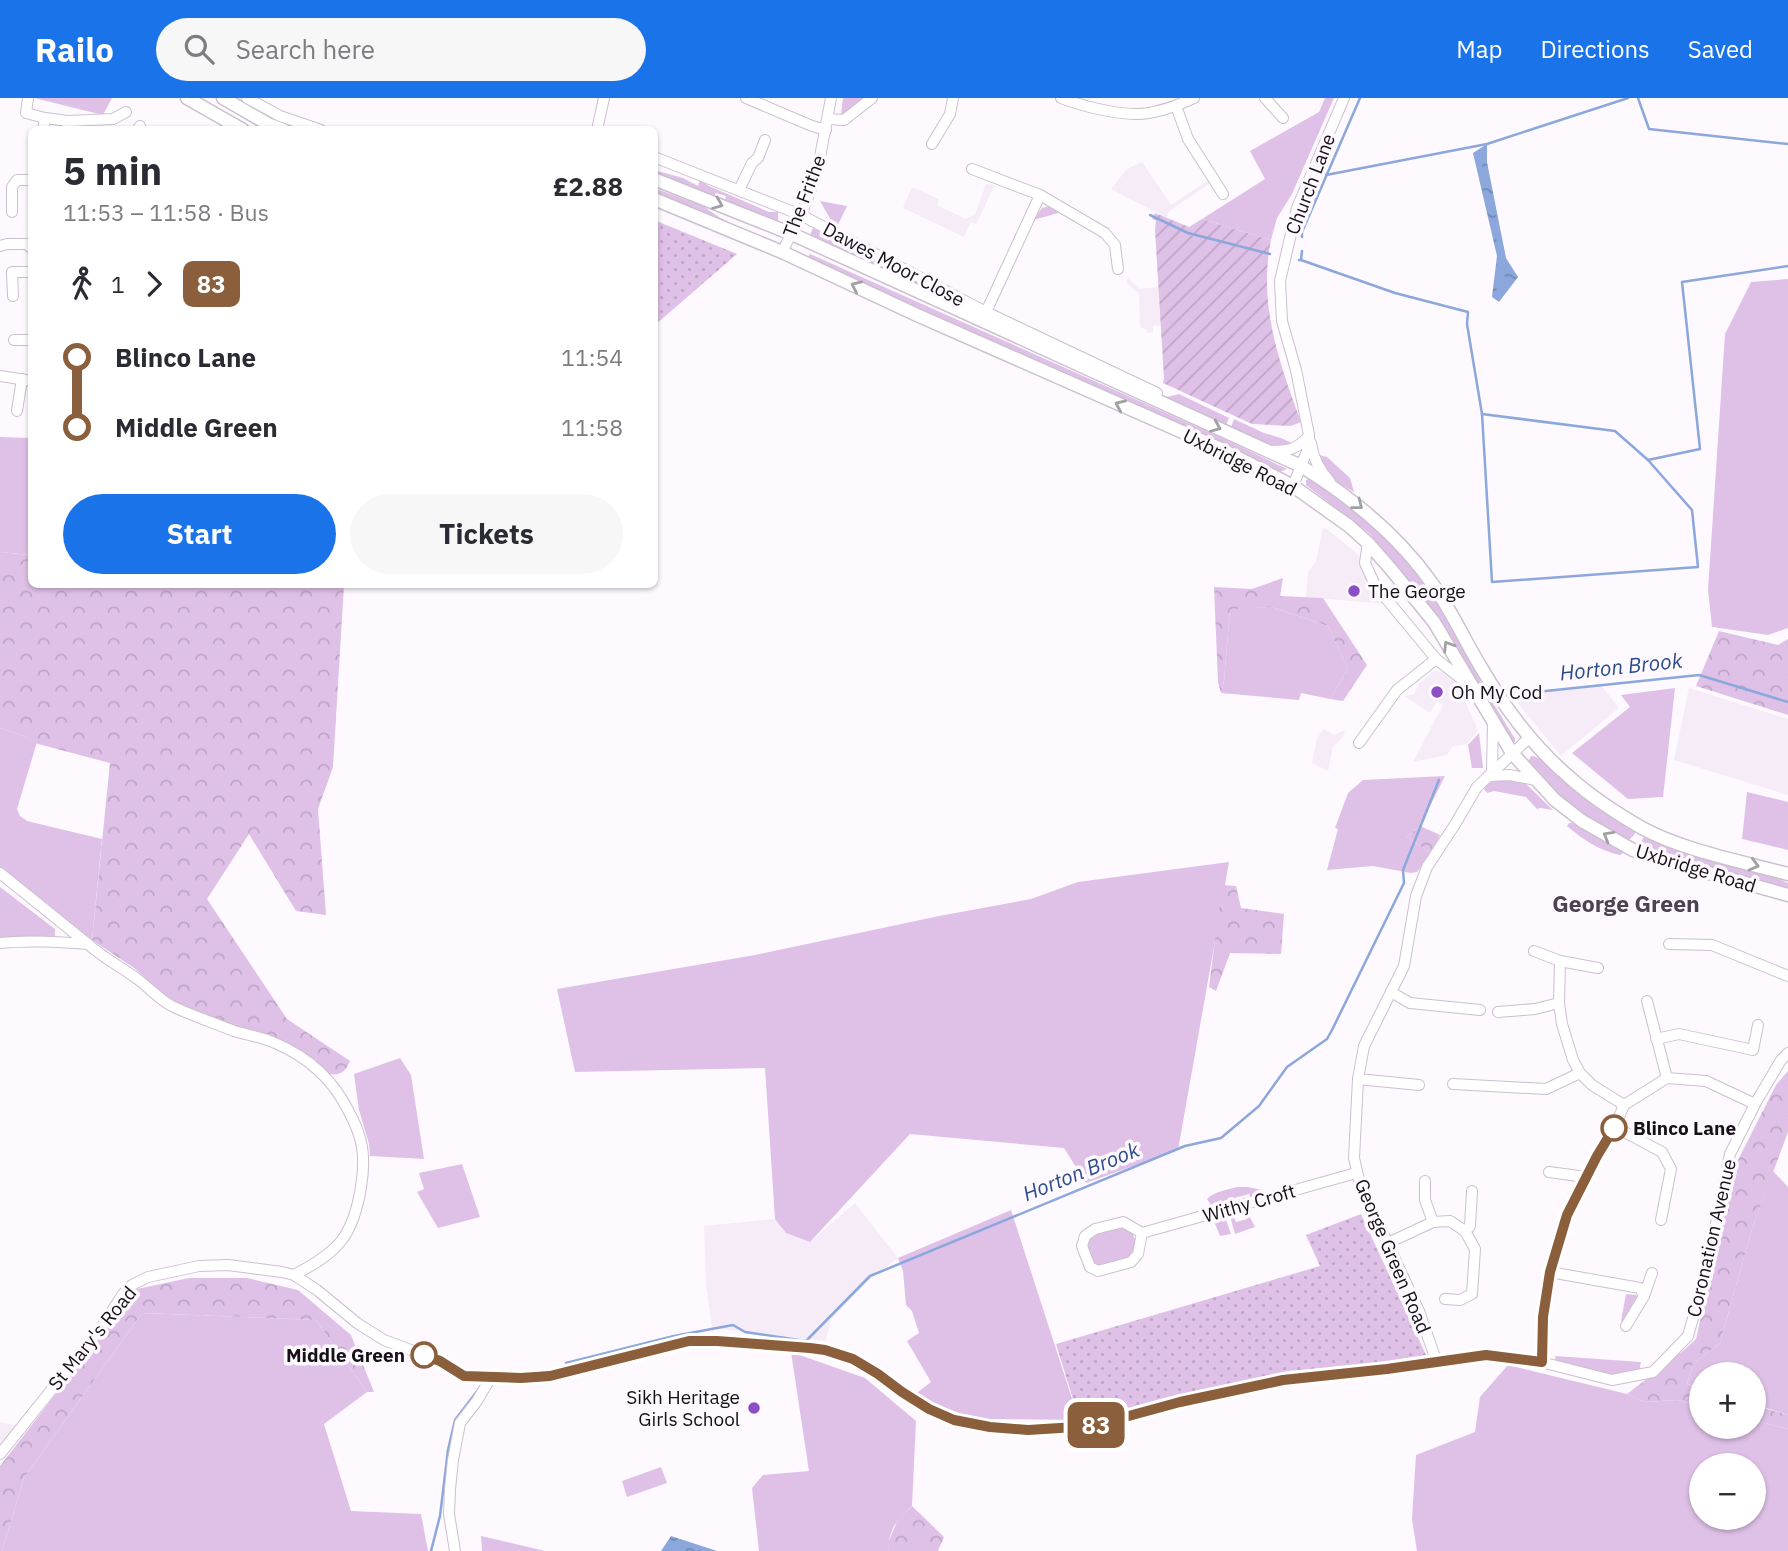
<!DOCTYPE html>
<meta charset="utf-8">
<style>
body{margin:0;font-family:"IBM Plex Sans",sans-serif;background:#f7f7f7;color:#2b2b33;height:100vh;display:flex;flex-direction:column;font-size:26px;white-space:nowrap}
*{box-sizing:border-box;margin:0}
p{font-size:23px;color:#7c7c81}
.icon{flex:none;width:38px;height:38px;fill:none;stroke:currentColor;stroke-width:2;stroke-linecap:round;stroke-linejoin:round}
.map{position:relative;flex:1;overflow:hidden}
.details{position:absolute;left:28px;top:28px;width:630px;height:462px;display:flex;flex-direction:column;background:#fff;border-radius:10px;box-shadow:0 2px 5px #0004}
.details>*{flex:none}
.badge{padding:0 14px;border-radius:10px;font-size:24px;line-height:46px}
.buttons{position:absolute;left:1689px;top:1264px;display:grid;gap:14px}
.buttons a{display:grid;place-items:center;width:77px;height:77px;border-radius:50%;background:#fff;box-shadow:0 2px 5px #0004;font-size:35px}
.map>.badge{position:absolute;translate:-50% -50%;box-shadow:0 0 0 4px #fff}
.legs{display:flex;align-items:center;gap:10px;height:77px;padding:0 35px;font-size:23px}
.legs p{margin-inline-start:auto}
.overview{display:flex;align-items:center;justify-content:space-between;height:119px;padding:0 35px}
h1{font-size:38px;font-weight:700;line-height:52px}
.button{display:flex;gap:14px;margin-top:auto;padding:14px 35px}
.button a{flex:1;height:80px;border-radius:42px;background:#1a73e8;color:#fff;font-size:28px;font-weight:700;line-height:80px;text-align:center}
.button a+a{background:#f7f7f7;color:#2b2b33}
ul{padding:0 35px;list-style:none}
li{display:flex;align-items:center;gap:24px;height:70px;font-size:26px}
li i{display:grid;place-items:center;width:10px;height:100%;margin:0 9px;background:currentColor}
li i::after{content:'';width:18px;height:18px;margin:-9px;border:5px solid;border-radius:50%;background:#fff}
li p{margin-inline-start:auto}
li:first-child i{background:linear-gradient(#0000 50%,currentColor 0)}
li:last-child i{background:linear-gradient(currentColor 50%,#0000 0)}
header{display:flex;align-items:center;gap:42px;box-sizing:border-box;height:98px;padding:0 35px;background:#1a73e8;color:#fff}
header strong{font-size:33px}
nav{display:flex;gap:38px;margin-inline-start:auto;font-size:24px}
.search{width:490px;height:63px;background:#f7f7f7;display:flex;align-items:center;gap:18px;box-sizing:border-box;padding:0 24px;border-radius:38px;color:#7c7c81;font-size:26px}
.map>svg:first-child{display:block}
.built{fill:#f5ecf8}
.grass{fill:#dfc1e8;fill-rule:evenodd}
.forest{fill:url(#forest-crowns)}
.park{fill:url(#park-dots)}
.garden{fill:url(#garden-furrows)}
.water{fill:url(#water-ripples)}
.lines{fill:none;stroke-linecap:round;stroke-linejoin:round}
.stream{stroke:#8ba7dc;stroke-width:2.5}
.minor-casing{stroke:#cbc0cf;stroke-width:12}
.major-casing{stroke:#cbc0cf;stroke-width:15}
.minor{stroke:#fff;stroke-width:10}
.major{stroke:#fff;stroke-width:12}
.oneway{stroke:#a1a0a2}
.line-1-casing{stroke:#fff;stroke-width:16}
.line-1{stroke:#8b5e3c;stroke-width:10}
.poi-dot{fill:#8b4ec4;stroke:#fdf9ff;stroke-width:2.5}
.stop-1-dot{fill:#fff;stroke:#8b5e3c;stroke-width:3.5}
.labels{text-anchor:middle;stroke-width:7;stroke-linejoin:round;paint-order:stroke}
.street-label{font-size:19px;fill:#151116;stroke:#fdf9ff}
.poi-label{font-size:19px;fill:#151116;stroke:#fdf9ff;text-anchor:start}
.stop-label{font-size:19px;font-weight:bold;fill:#151116;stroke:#fdf9ff;text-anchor:start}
.water-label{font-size:21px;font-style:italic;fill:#2c4b8c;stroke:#fdf9ff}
.quarter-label{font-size:23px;font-weight:bold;fill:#4d4350;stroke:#fdf9ff}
</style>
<header>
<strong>Railo</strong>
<div class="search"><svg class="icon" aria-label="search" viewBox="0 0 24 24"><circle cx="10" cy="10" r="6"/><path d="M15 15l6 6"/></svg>Search here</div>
<nav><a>Map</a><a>Directions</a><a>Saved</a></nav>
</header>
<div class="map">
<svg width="1788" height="1453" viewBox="0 0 1788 1453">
<defs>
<pattern id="forest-crowns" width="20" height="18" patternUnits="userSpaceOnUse" patternTransform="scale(1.75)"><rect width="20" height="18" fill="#dfc1e8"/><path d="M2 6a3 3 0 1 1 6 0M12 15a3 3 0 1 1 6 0" fill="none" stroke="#bea5c6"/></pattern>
<pattern id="park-dots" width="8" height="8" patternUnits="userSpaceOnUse" patternTransform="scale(1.75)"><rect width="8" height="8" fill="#dfc1e8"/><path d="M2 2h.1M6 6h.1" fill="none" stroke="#bea5c6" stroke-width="1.8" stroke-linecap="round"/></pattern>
<pattern id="garden-furrows" width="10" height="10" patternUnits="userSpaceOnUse" patternTransform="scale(1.75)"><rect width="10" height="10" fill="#dfc1e8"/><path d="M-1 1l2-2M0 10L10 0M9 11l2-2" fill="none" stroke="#bea5c6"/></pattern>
<pattern id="water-ripples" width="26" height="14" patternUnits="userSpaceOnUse" patternTransform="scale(1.75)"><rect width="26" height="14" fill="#8ba7dc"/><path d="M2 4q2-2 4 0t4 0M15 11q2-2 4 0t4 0" fill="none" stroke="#7087b1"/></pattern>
</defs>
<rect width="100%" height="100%" fill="#fdf9ff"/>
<g class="built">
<polygon points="1142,64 1171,107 1207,83 1209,86 1168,114 1167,120 1111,91 1127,71"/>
<polygon points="986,86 995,87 976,126 971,124 964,139 903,110 912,89 939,101 937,107 966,121 975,116"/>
<polygon points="1128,180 1139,191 1159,189 1162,227 1153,228 1153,234 1146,235 1147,232 1140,229 1139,196 1126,184"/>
<polygon points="1323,430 1327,431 1359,457 1371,485 1384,506 1306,499 1308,475 1316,463"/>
<polygon points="1434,573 1441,573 1456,583 1478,632 1467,646 1452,649 1447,657 1413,664 1443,607 1437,603 1430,615 1404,598 1414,596 1419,586"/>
<polygon points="1600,586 1619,610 1561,658 1516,603 1542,593"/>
<polygon points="1689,590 1788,621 1788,697 1674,662"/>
<polygon points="1324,631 1334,637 1345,632 1343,639 1333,649 1328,673 1312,665 1317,640"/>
<polygon points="855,1105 898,1160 872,1179 831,1221 826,1243 712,1230 706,1187 704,1128 775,1121 786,1135 810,1144"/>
<polygon points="0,1324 19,1328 0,1349"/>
</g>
<g class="grass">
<polygon points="34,0 112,0 103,17"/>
<polygon points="843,0 865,0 848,14 841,16"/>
<polygon points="1325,0 1334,0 1292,96 1277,120 1271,142 1202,121 1265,81 1250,53 1319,14"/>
<polygon points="654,72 683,80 698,88 700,82 709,88 769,114 778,114 778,126 725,103 726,98 716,95 714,98 655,80"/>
<polygon points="654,90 703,108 719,119 759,140 655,99"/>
<polygon points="820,103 847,108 836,131"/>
<polygon points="1050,108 1062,114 1033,122 1042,110"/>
<polygon points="813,130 898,175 1044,242 807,144"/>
<polygon points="810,156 1220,339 1287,371 1277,375 904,205 808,159"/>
<polygon points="1788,181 1788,530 1768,537 1712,529 1708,492 1725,236 1751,184"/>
<polygon points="1179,296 1229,320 1226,327 1161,303 1163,300"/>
<polygon points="1234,321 1264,335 1281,340 1296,347 1274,349 1231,329"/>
<polygon points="0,339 31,340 31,457 0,454"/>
<path d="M1315 356 1327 359 1350 380 1354 394C1333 383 1327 375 1315 356Z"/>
<polygon points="1308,381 1321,388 1370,426 1393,447 1423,481 1452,526 1483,588 1515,641 1515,644 1512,644 1482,595 1444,528 1425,503 1370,436 1306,387 1306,382"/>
<polygon points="1271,509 1328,528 1348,571 1330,601 1301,595 1299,602 1221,595 1224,583 1230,510"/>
<polygon points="1675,590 1663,699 1628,701 1572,655 1630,609 1621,597"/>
<polygon points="0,630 24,638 37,644 17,711 20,718 27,723 102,741 92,842 0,771"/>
<polygon points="1479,635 1483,670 1472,670 1468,647"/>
<path d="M1531 658C1543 659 1548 668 1557 676 1579 698 1607 713 1633 730L1635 736 1629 742 1623 741C1609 732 1593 724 1580 715 1560 700 1544 683 1528 664Z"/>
<polygon points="1445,678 1420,728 1407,739 1431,755 1417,774 1411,775 1373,768 1327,772 1338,731 1335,730 1348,695 1363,682"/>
<polygon points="1503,679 1523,683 1553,712 1540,710 1537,711 1526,699 1494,693 1487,695 1484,691 1487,686"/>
<polygon points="1747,694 1788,704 1788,752 1742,741"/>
<path d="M1569 725H1572L1622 751 1623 755 1620 757C1600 753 1582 741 1567 728Z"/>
<polygon points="1646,738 1708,760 1768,777 1788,785 1788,794 1644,751 1641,745 1643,740"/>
<polygon points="1229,764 1178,1052 1086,1085 1064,1050 910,1036 810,1144 786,1135 775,1121 765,970 575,974 557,891 755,857 939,818 1031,801 1078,784"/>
<polygon points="0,789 55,831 55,838 0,842"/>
<polygon points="400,960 411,977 424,1061 370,1058 369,1046 359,1012 354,976"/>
<polygon points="462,1066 480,1119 438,1130 417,1094 424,1091 419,1075"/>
<polygon points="1773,1073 1788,1089 1788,1317 1754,1306 1754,1276 1701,1276 1701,1290 1687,1286 1693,1266 1720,1245 1752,1131"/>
<path d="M1237 1089H1248L1262 1092V1100L1259 1093 1256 1095 1258 1102 1252 1103 1249 1096 1231 1101 1232 1109 1224 1111 1221 1104 1216 1106 1218 1112 1215 1113 1207 1101C1215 1093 1227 1092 1237 1089Z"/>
<polygon points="1011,1112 1079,1322 986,1321 961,1316 914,1297 931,1284 907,1243 919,1235 912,1213 906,1207 903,1173 898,1160"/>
<polygon points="1247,1113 1255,1129 1235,1136 1230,1118 1233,1117 1236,1124 1247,1121 1245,1114"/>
<polygon points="1225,1119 1231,1136 1220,1138 1215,1126 1217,1121"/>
<path d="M1120 1129C1132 1129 1135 1140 1138 1150L1134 1160 1103 1170 1091 1165 1086 1145 1092 1138Z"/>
<polygon points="1626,1196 1636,1197 1638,1199 1623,1224 1621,1223"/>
<polygon points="142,1215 316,1222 367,1294 324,1326 351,1413 421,1416 428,1453 2,1453 24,1380"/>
<path d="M791 1254 865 1280 916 1323 912 1408C898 1420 887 1433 889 1453H759L752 1390 763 1377 809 1373Z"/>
<polygon points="1555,1258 1641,1264 1639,1274 1615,1280 1556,1267"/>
<path d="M1508 1267 1627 1296 1644 1304 1678 1302 1701 1308V1328H1754V1322L1788 1331V1453H1417L1412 1421 1416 1357 1475 1334 1480 1299ZM1701 1367H1754V1419H1701Z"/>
<polygon points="661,1369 667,1385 627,1399 622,1383"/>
<polygon points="481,1438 545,1453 482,1453"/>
</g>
<g class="forest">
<path d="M0 454 31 457 32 486 344 487 333 669 318 711 326 817 296 813 249 736 207 801 287 921 350 963C346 973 340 978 330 976L300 953 248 932 190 914 172 903 134 870 92 842 110 665 38 646 24 638 0 630Z"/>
<polygon points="1283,480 1280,498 1323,500 1367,567 1343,603 1330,601 1348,571 1328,528 1271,509 1230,511 1224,583 1221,595 1218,584 1214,489 1252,491"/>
<polygon points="1719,533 1778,547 1788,541 1788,617 1696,588"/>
<polygon points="1420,728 1440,737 1431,755 1407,739"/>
<polygon points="1222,787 1236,788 1241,810 1284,816 1281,856 1230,855 1216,893 1209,889"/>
<polygon points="1788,973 1788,1034 1752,1131 1720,1245 1693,1266 1687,1286 1701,1291 1701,1308 1678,1302 1644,1304 1627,1296 1683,1253 1696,1241 1735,1068 1776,987"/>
<polygon points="189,1180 247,1180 298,1192 351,1237 374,1294 367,1294 316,1222 142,1215 24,1380 2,1453 0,1453 0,1368 137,1191"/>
<polygon points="1754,1307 1788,1317 1788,1331 1754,1322"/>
<polygon points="912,1408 944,1439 938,1453 889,1453 888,1445 898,1421"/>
</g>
<g class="park">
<polygon points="654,122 737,156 655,227 654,227"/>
<polygon points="1361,1116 1426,1257 1363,1267 1288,1273 1122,1312 1080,1324 1056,1246 1320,1168 1306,1137"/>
</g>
<path class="garden" d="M1155 115 1189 129 1202 121 1271 142C1258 206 1279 264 1301 324L1291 328 1252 326 1163 285 1164 280 1155 132 1156 122 1152 121Z"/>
<g class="water">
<polygon points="1487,46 1487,64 1506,160 1518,179 1499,204 1492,199 1497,158 1473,55"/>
<polygon points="671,1438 717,1453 661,1453"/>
</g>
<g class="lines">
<g class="stream">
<polyline points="1638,0 1649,31 1788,46"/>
<polyline points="1326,77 1487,46 1628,0"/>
<polyline points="1150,117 1188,135 1270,156"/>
<polyline points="1302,139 1302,134 1360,0"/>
<polyline points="1299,162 1301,162 1302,153"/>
<polyline points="1301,162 1395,195 1468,214 1467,226 1482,316 1615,333 1648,362 1700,351 1682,184 1788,168"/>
<polyline points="1482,316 1492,484 1698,469 1692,412 1648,362"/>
<polyline points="1536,594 1699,577 1788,604"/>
<polyline points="566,1265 674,1238 733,1227 745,1234 806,1243 870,1178 1185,1048 1221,1040 1259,1008 1287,969 1327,941 1332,932 1404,785 1403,772 1439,682"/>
<polyline points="431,1453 440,1418 448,1352 455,1322 478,1292"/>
</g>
<g class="minor-casing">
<g id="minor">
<polyline points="28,0 26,15 45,20 68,23"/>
<polyline points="247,0 280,18 321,32"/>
<polyline points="746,0 812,28 826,32"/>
<path d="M1061 0C1082 8 1114 16 1136 16 1156 16 1176 8 1194 0"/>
<polyline points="1265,0 1283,20"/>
<polyline points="1176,8 1188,41 1223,96"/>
<polyline points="828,21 844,22 872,0"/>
<polyline points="43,32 45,20"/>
<polyline points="68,32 68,23 113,21 126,14"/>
<polyline points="137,32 140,28"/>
<polyline points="597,32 604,0"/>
<polyline points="932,46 950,16 953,0"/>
<polyline points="654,59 801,117 986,214 1157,295"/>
<polyline points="972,71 1040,97 1105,135 1115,147 1118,171"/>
<polyline points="739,92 752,65 758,60 765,42"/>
<polyline points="12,114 12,89 17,82 32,82"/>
<polyline points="0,148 7,146 27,146 32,151"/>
<polyline points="782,154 801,117 817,75 831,0"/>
<polyline points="13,198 12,174 32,174"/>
<polyline points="986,214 1040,97"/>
<polyline points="14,242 32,242"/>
<polyline points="0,278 32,283"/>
<polyline points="17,313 22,281"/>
<path d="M1311 345C1313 360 1319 372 1330 384"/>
<path d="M1270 353C1288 353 1296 352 1309 338"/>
<polyline points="1293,388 1307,353 1309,337 1296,272 1282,223 1280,183 1297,110 1344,0"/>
<polyline points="1368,445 1365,465 1375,487 1436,561 1472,589"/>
<polyline points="1359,645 1397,592 1436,561"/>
<polyline points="1492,673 1493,625"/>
<polyline points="1488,678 1509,677 1536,682"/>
<polyline points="0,775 88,846"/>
<path d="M0 845C29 842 59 844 88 846 103 860 120 868 136 880 149 889 160 903 174 909 193 918 214 925 234 933 247 937 262 939 275 945 308 959 332 980 348 1012 363 1039 366 1058 361 1089 353 1139 338 1154 294 1177"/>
<polyline points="1669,846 1712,847 1788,878"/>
<polyline points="1534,853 1560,863 1559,905 1562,926 1573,962 1580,975 1592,987 1624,1007"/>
<polyline points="1560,863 1598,870"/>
<polyline points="1391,894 1410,905 1480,912"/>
<polyline points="1647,903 1667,980"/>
<polyline points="1498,914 1535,911 1559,905"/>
<polyline points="1656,941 1679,936 1753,952 1758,927"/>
<polyline points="1358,981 1419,987"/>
<polyline points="1453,986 1546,991 1580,975"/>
<polyline points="1615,1029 1662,1054 1671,1071 1661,1122"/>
<polyline points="1549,1074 1586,1079"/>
<polyline points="1425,1083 1425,1102 1433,1124"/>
<polyline points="1465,1133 1470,1128 1472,1093"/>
<polyline points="1142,1135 1123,1124 1095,1131 1085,1138 1082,1148 1090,1169 1098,1173 1131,1164 1138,1156 1142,1135 1356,1075"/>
<polyline points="1388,1145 1433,1124 1450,1123 1465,1133 1475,1151 1472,1196 1460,1202 1445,1201"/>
<polyline points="1550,1174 1640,1190 1644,1198 1626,1228"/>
<polyline points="1644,1198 1652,1175"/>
<polyline points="1541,1264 1543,1219 1550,1174 1567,1117 1597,1057 1615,1029 1624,1007 1667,980 1706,983 1755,1006"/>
<polyline points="1437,1265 1419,1213 1360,1086 1354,1060 1358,981 1364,948 1404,868 1416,798 1427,769 1454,728 1477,689 1530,639"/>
<polyline points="0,1356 101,1230 123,1196 132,1187 148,1179 199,1168 228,1167 282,1174 294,1177 317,1192 357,1225 384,1242 440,1263 464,1278 521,1280 550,1277 689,1243 717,1243 810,1250 825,1252 853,1261 878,1276 902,1294 929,1312 954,1322 990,1329 1028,1332 1092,1328 1180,1304 1283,1282 1387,1271 1486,1257 1541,1264 1612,1282 1653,1274 1688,1238 1707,1170 1730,1056 1755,1006 1781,962 1788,955"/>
<polyline points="455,1453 449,1416 450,1391 453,1362 460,1325 477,1303 491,1279"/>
</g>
</g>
<g class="major-casing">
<g id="major">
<polyline points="187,0 243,32"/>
<polyline points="223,0 268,26 284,32"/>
<path d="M654 81 792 136 1301 368C1351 399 1397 436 1431 484 1451 511 1464 542 1482 571 1505 610 1534 649 1568 678 1590 698 1616 715 1642 730 1682 752 1743 764 1788 776"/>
<polyline points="654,101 782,154 917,217 1221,351 1293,388 1349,428 1368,445 1390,470 1434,524 1512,655 1555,702 1582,723 1633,752 1658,761 1788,797"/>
</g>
</g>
<use href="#minor" class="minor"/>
<use href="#major" class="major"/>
</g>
<defs><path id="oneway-chevron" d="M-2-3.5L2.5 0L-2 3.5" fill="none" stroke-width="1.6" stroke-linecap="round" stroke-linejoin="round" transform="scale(1.75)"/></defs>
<g class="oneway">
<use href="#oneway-chevron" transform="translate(718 106) rotate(22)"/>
<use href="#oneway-chevron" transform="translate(856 188) rotate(-155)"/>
<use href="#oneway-chevron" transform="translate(1120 307) rotate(-156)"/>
<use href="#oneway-chevron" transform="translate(1216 329) rotate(23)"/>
<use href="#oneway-chevron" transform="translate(1358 407) rotate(38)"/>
<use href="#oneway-chevron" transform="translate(1448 548) rotate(-122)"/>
<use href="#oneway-chevron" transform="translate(1608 738) rotate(-150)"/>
<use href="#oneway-chevron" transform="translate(1754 767) rotate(15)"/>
</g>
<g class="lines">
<g class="line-1-casing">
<polyline id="line-1" points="424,1257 440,1263 464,1278 521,1280 550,1278 689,1243 717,1243 810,1250 825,1252 853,1261 878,1276 902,1294 929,1311 954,1322 990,1329 1028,1332 1092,1328 1180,1304 1283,1282 1387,1271 1486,1257 1542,1264 1543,1219 1550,1174 1567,1117 1597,1058 1614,1030"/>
</g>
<use href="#line-1" class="line-1"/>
</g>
<g class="poi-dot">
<circle cx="1354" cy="493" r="7"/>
<circle cx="1437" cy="594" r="7"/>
<circle cx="754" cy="1310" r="7"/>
</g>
<g class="stop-1-dot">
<circle cx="1614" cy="1030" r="12"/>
<circle cx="424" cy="1257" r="12"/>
</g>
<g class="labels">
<g class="street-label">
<text transform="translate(1310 86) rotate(-69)" y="7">Church Lane</text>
<text transform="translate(804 98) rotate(-69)" y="7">The Frithe</text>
<text transform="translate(894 166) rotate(28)" y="7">Dawes Moor Close</text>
<text transform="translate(1240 364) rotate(27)" y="7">Uxbridge Road</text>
<text transform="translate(1696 770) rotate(17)" y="7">Uxbridge Road</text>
<text transform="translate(1249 1105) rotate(-16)" y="7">Withy Croft</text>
<text transform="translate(1711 1140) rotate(-77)" y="7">Coronation Avenue</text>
<text transform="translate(1393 1158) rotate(67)" y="7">George Green Road</text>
<text transform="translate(92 1240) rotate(-51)" y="7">St Mary's Road</text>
</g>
<g class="poi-label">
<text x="1368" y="500">The George</text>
<text x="1451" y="601">Oh My Cod</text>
<text x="740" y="1306" text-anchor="end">Sikh Heritage<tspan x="740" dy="22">Girls School</tspan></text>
</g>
<g class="stop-label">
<text x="1633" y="1037">Blinco Lane</text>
<text x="405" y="1264" text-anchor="end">Middle Green</text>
</g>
<g class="water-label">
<text transform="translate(1621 569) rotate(-6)" y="7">Horton Brook</text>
<text transform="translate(1081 1074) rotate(-22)" y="7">Horton Brook</text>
</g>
<g class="quarter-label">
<text x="1626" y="814">George Green</text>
</g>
</g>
</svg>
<div class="buttons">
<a>+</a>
<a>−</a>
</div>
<b class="badge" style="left:1096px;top:1327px;background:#8b5e3c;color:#fff">83</b>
<section class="details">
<div class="overview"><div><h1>5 min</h1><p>11:53 – 11:58 · Bus</p></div><b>£2.88</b></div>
<div class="legs"><svg class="icon" aria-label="walk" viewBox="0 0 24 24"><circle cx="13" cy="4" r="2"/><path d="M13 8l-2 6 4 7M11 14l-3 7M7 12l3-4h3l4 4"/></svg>1<svg class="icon" aria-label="forward" viewBox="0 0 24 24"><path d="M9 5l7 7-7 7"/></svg><b class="badge" style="background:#8b5e3c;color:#fff">83</b></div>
<ul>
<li><i style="color:#8b5e3c"></i><b>Blinco Lane</b><p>11:54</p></li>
<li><i style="color:#8b5e3c"></i><b>Middle Green</b><p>11:58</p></li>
</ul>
<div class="button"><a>Start</a><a>Tickets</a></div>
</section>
</div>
